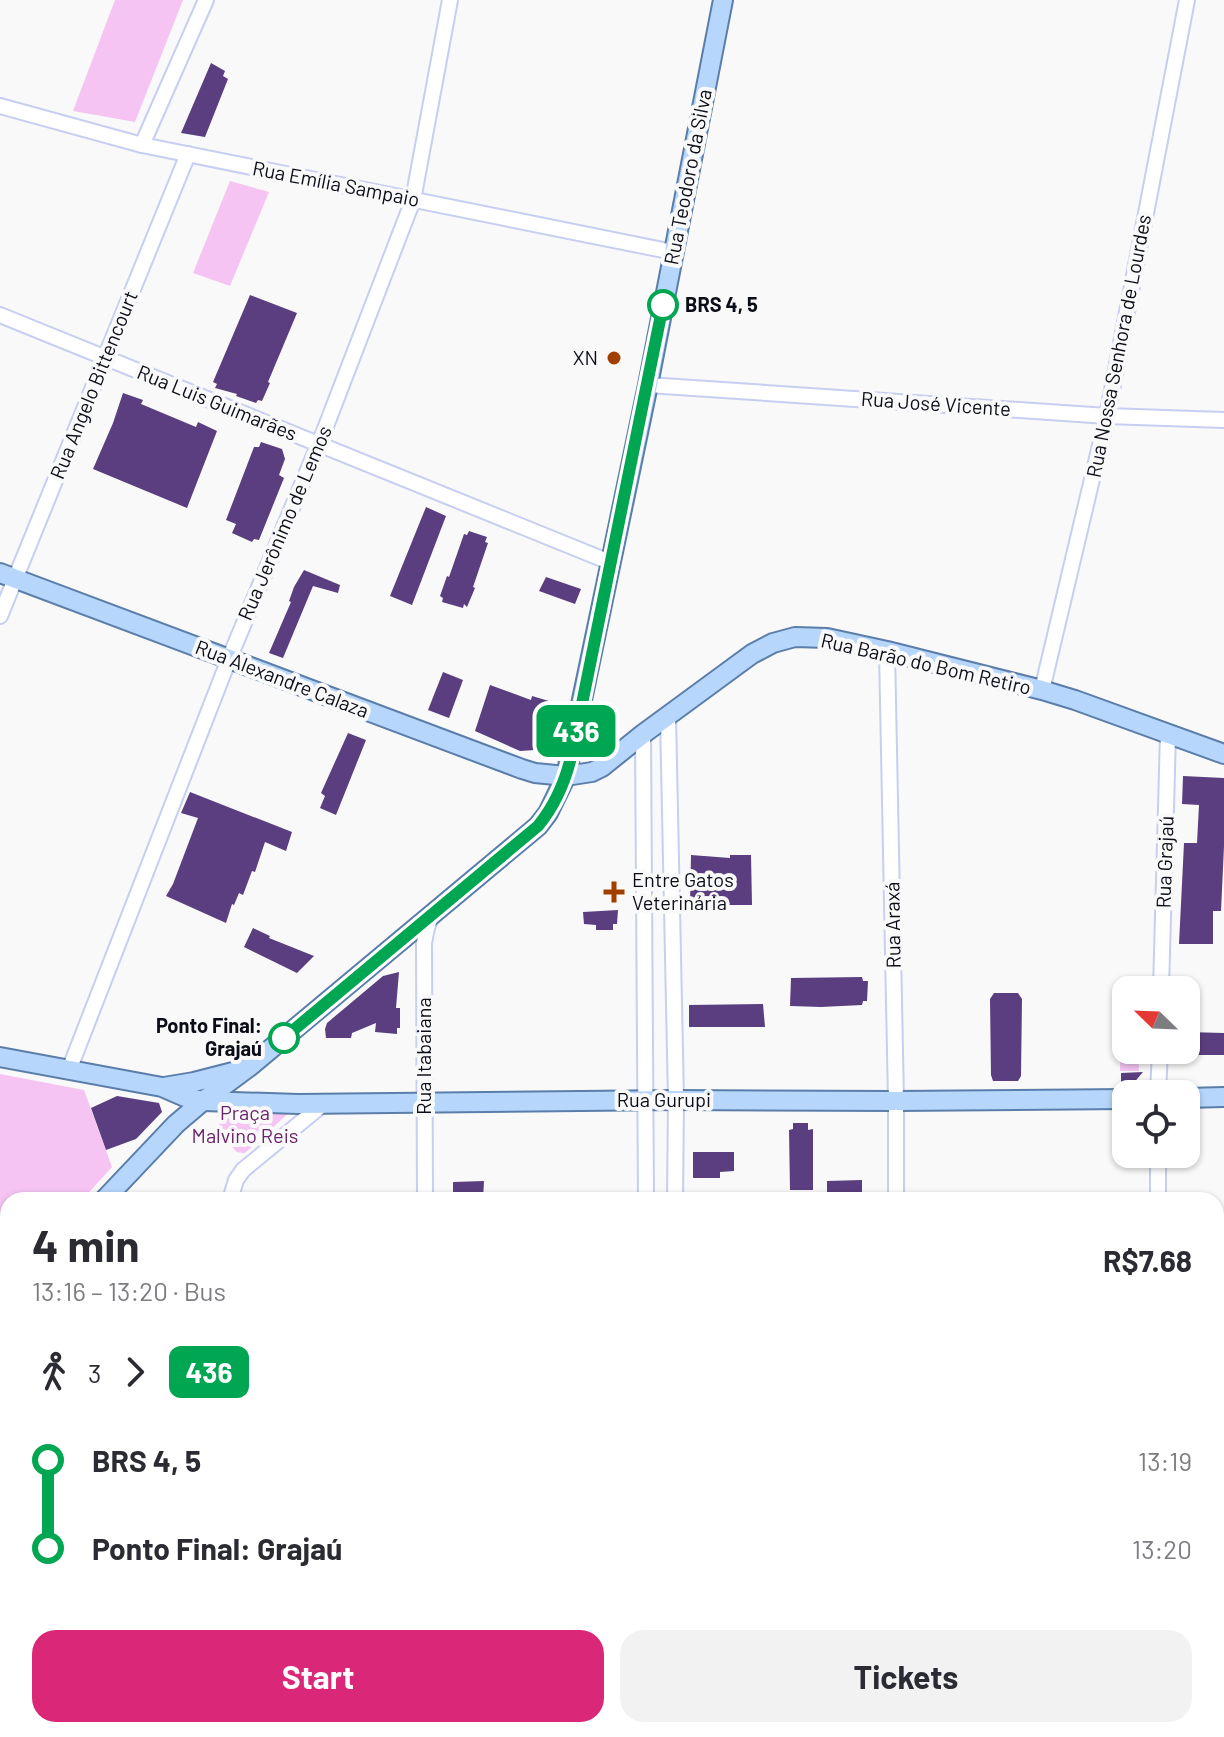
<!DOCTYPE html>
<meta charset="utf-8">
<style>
body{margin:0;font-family:Barlow,sans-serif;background:#f2f2f3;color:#2b2b33;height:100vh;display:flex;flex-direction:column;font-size:30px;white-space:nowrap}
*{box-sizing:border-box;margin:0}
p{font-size:26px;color:#7c7c81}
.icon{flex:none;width:44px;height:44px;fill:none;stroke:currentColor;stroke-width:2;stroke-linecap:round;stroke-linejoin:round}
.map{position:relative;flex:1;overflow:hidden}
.side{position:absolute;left:0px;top:1192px;width:1224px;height:546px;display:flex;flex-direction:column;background:#fff;border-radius:24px 24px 0 0;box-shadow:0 2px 6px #0004}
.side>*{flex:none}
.badge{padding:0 16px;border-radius:12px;font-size:28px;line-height:52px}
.needle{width:52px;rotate:293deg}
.fabs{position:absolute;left:1112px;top:976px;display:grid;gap:16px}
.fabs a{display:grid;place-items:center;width:88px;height:88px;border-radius:16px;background:#fff;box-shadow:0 2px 6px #0004;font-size:40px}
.map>.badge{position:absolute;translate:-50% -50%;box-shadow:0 0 0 4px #fff}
.legs{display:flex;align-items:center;gap:12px;height:88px;padding:0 32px;font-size:26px}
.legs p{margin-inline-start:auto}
.headline{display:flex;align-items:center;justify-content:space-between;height:136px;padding:0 32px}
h1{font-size:44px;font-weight:700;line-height:60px}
.button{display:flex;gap:16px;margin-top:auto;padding:16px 32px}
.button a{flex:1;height:92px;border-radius:24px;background:#db2777;color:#fff;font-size:32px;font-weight:700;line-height:92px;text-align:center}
.button a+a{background:#f2f2f3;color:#2b2b33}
ul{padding:0 32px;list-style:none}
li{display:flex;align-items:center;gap:28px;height:88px;font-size:30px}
li i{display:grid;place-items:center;width:12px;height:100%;margin:0 10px;background:currentColor}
li i::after{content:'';width:20px;height:20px;margin:-10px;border:6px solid;border-radius:50%;background:#fff}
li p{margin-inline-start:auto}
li:first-child i{background:linear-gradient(#0000 50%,currentColor 0)}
li:last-child i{background:linear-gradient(currentColor 50%,#0000 0)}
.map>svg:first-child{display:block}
.green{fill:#f5c4f3}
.building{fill:#5a3e7f}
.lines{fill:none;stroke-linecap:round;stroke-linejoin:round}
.minor-casing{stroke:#c8cef1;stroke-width:18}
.major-casing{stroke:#5a7ea9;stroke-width:22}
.minor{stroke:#fff;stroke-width:14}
.major{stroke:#b6d7fb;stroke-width:18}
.line-1-casing{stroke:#fff;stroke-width:18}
.line-1{stroke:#00a651;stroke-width:12}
.stop-1-dot{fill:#fff;stroke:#00a651;stroke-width:4}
.poi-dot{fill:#a13f00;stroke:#f9f9f9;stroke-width:3}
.labels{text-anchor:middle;stroke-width:8;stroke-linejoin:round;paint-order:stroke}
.street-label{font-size:20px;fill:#0a0c17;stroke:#f9f9f9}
.stop-label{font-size:20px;font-weight:bold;fill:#0a0c17;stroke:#f9f9f9;text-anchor:start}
.poi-label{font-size:20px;fill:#0a0c17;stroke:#f9f9f9;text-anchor:end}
.park-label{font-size:20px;fill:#6a226a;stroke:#f9f9f9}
</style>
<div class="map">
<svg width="1224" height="1737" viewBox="0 0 1224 1737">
<rect width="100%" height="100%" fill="#f9f9f9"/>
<g class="green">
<polygon points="115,0 183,0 135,122 73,111"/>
<polygon points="230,181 269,192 230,286 193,273"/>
<polygon points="1138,1052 1139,1071 1120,1071 1120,1053"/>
<polygon points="0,1074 84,1090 112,1167 82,1200 8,1200 8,1278 0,1283"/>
<path d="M237 1104 294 1108 245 1153C234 1153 235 1150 229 1141 226 1137 221 1134 218 1130L220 1121Z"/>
<polygon points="109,1730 212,1730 212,1737 10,1737 10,1733 108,1733"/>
</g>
<g class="building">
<polygon points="211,63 225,71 223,76 228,79 205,137 181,133"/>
<polygon points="250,295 297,313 268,382 270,383 262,401 258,400 256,403 236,396 237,394 215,388 217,384 213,382"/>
<polygon points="123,393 143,400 141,404 196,427 198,422 217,431 187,508 93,469 113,423"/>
<polygon points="261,442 282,449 285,459 279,475 284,478 259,540 254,539 252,542 232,533 236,524 226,520 254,447 259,447"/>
<polygon points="426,507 446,516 412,605 390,596"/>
<polygon points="469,531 487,537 485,542 488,543 473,587 475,588 467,607 464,604 463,608 442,602 443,598 440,596 447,576 449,577 464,534 467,535"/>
<polygon points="304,570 340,585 338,593 313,586 283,658 269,653 291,602 289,601 294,587"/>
<polygon points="546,577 581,589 575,604 539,591"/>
<polygon points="443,672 463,680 449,718 428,710"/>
<polygon points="490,685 531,700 532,696 559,704 555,728 550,740 535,750 520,751 475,731"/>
<polygon points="348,733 366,740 336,815 320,808 325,796 321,793"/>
<polygon points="1183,776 1224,778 1224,846 1221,911 1213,911 1213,944 1179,944 1184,843 1197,843 1199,805 1182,804"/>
<polygon points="190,792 292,832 286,851 265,842 255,872 252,871 243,895 239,893 234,905 232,904 226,923 166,896 173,884 198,818 181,813"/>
<polygon points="691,855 730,858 730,855 751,855 752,905 690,905"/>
<polygon points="618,910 617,924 613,924 613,930 596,930 596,925 584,924 583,912"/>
<polygon points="253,928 270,936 269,938 314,956 297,973 244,947"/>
<polygon points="399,972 396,1008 400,1008 400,1028 397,1028 397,1034 375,1032 376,1023 352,1033 351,1038 326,1038 325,1029 327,1023 383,976"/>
<polygon points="862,977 863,981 868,981 867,1001 863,1001 862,1005 821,1007 790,1006 791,978"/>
<polygon points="994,993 1018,993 1022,999 1021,1076 1018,1081 993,1081 991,1075 990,999"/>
<polygon points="763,1004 765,1027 689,1027 689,1005"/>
<polygon points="1187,1032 1224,1033 1224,1055 1187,1055"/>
<polygon points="1143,1072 1132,1085 1128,1087 1121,1087 1121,1073"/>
<polygon points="117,1096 159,1103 162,1112 136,1139 106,1150 91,1108"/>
<polygon points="793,1123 808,1123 808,1130 813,1129 813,1190 790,1190 789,1130 793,1129"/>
<polygon points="693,1152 734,1152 734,1171 720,1172 720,1178 693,1178"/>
<polygon points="862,1180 862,1198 827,1199 827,1181"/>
<polygon points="484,1181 483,1200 453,1200 453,1182"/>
</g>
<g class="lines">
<g class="minor-casing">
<g id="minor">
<polyline points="0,106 142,145 673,252"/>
<polyline points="142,145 206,0"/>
<polyline points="0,315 612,563"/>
<polyline points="648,385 1107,416 1224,420"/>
<polyline points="0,616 188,154"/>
<polyline points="887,651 896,1101 896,1200"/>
<polyline points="1042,690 1107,416 1187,0"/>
<polyline points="668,716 676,1100 675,1200"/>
<polyline points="643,734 646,1200"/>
<polyline points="1161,990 1168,734"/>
<polyline points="69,1070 229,659 323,434 413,200 450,0"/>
<polyline points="1158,1094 1160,1050"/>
<polyline points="1158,1154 1158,1200"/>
<polyline points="230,1200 236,1180 243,1170 322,1105"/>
<polyline points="425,1200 424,943 427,928 432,914"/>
<polyline points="0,1530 8,1531"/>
<polyline points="1216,1533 1224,1533"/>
<polyline points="232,1730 232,1737"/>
<polyline points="429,1730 430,1737"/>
<polyline points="653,1730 653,1737"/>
<polyline points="898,1730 898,1737"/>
<polyline points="1160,1730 1160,1737"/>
<polyline points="674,1737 674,1730"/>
</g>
</g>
<g class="major-casing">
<g id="major">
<polyline points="0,573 522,769 535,773 566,776 592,772 602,767 643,734 752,654 773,643 795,637 827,638 887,651 1042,690 1075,700 1224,754"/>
<polyline points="0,1057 162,1087 185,1097 203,1101 298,1104 676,1100 896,1101 1126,1099"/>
<polyline points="164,1087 194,1082 237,1071"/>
<polyline points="1186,1098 1224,1097"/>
<polyline points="104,1200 176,1124 203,1101 249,1067 538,826 548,813 566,776 648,385 723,0"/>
<polyline points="0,1296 8,1294"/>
</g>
</g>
<use href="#minor" class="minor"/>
<use href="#major" class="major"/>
</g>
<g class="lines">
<g class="line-1-casing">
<path id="line-1" d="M284 1038 538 826C556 804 566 780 572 753L663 305"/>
</g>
<use href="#line-1" class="line-1"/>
</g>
<g class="stop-1-dot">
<circle cx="663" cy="305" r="14"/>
<circle cx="284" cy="1038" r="14"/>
</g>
<g class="poi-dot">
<circle cx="614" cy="358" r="8"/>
<path d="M610 880h8v8h8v8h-8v8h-8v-8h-8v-8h8z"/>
</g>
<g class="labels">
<g class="street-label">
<text transform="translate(688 177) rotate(-79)" y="7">Rua Teodoro da Silva</text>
<text transform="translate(336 184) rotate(11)" y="7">Rua Emília Sampaio</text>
<text transform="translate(1119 346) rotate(-79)" y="7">Rua Nossa Senhora de Lourdes</text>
<text transform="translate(94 385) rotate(-68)" y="7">Rua Angelo Bittencourt</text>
<text transform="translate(217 403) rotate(22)" y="7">Rua Luis Guimarães</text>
<text transform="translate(936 404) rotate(4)" y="7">Rua José Vicente</text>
<text transform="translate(285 523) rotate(-67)" y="7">Rua Jerônimo de Lemos</text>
<text transform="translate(926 664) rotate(13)" y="7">Rua Barão do Bom Retiro</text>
<text transform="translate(282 679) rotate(21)" y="7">Rua Alexandre Calaza</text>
<text transform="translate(1165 862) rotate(-88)" y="7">Rua Grajaú</text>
<text transform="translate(893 925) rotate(-91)" y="7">Rua Araxá</text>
<text transform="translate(424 1056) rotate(-90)" y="7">Rua Itabaiana</text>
<text x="664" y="1107">Rua Gurupi</text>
</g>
<g class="stop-label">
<text x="685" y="312">BRS 4, 5</text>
<text x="262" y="1033" text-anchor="end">Ponto Final:<tspan x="262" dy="23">Grajaú</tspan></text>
</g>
<g class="poi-label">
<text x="598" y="365">XN</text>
<text x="632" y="887" text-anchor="start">Entre Gatos<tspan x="632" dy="23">Veterinária</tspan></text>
</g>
<g class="park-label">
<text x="245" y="1120">Praça<tspan x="245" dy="23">Malvino Reis</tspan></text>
</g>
</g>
</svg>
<div class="fabs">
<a><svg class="needle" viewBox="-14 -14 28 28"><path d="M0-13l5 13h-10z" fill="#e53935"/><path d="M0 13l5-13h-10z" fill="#7c7c81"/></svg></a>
<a><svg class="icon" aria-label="locate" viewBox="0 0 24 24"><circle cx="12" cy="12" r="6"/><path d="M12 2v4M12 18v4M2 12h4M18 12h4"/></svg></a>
</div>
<b class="badge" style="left:576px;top:731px;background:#00a651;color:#fff">436</b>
<section class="side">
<div class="headline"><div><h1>4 min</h1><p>13:16 – 13:20 · Bus</p></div><b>R$7.68</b></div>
<div class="legs"><svg class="icon" aria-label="walk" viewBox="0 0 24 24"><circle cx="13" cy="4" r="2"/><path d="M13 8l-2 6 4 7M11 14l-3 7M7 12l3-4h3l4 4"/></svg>3<svg class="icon" aria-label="forward" viewBox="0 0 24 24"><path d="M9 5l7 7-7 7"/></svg><b class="badge" style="background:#00a651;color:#fff">436</b></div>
<ul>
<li><i style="color:#00a651"></i><b>BRS 4, 5</b><p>13:19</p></li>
<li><i style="color:#00a651"></i><b>Ponto Final: Grajaú</b><p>13:20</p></li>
</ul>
<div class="button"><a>Start</a><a>Tickets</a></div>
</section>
</div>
